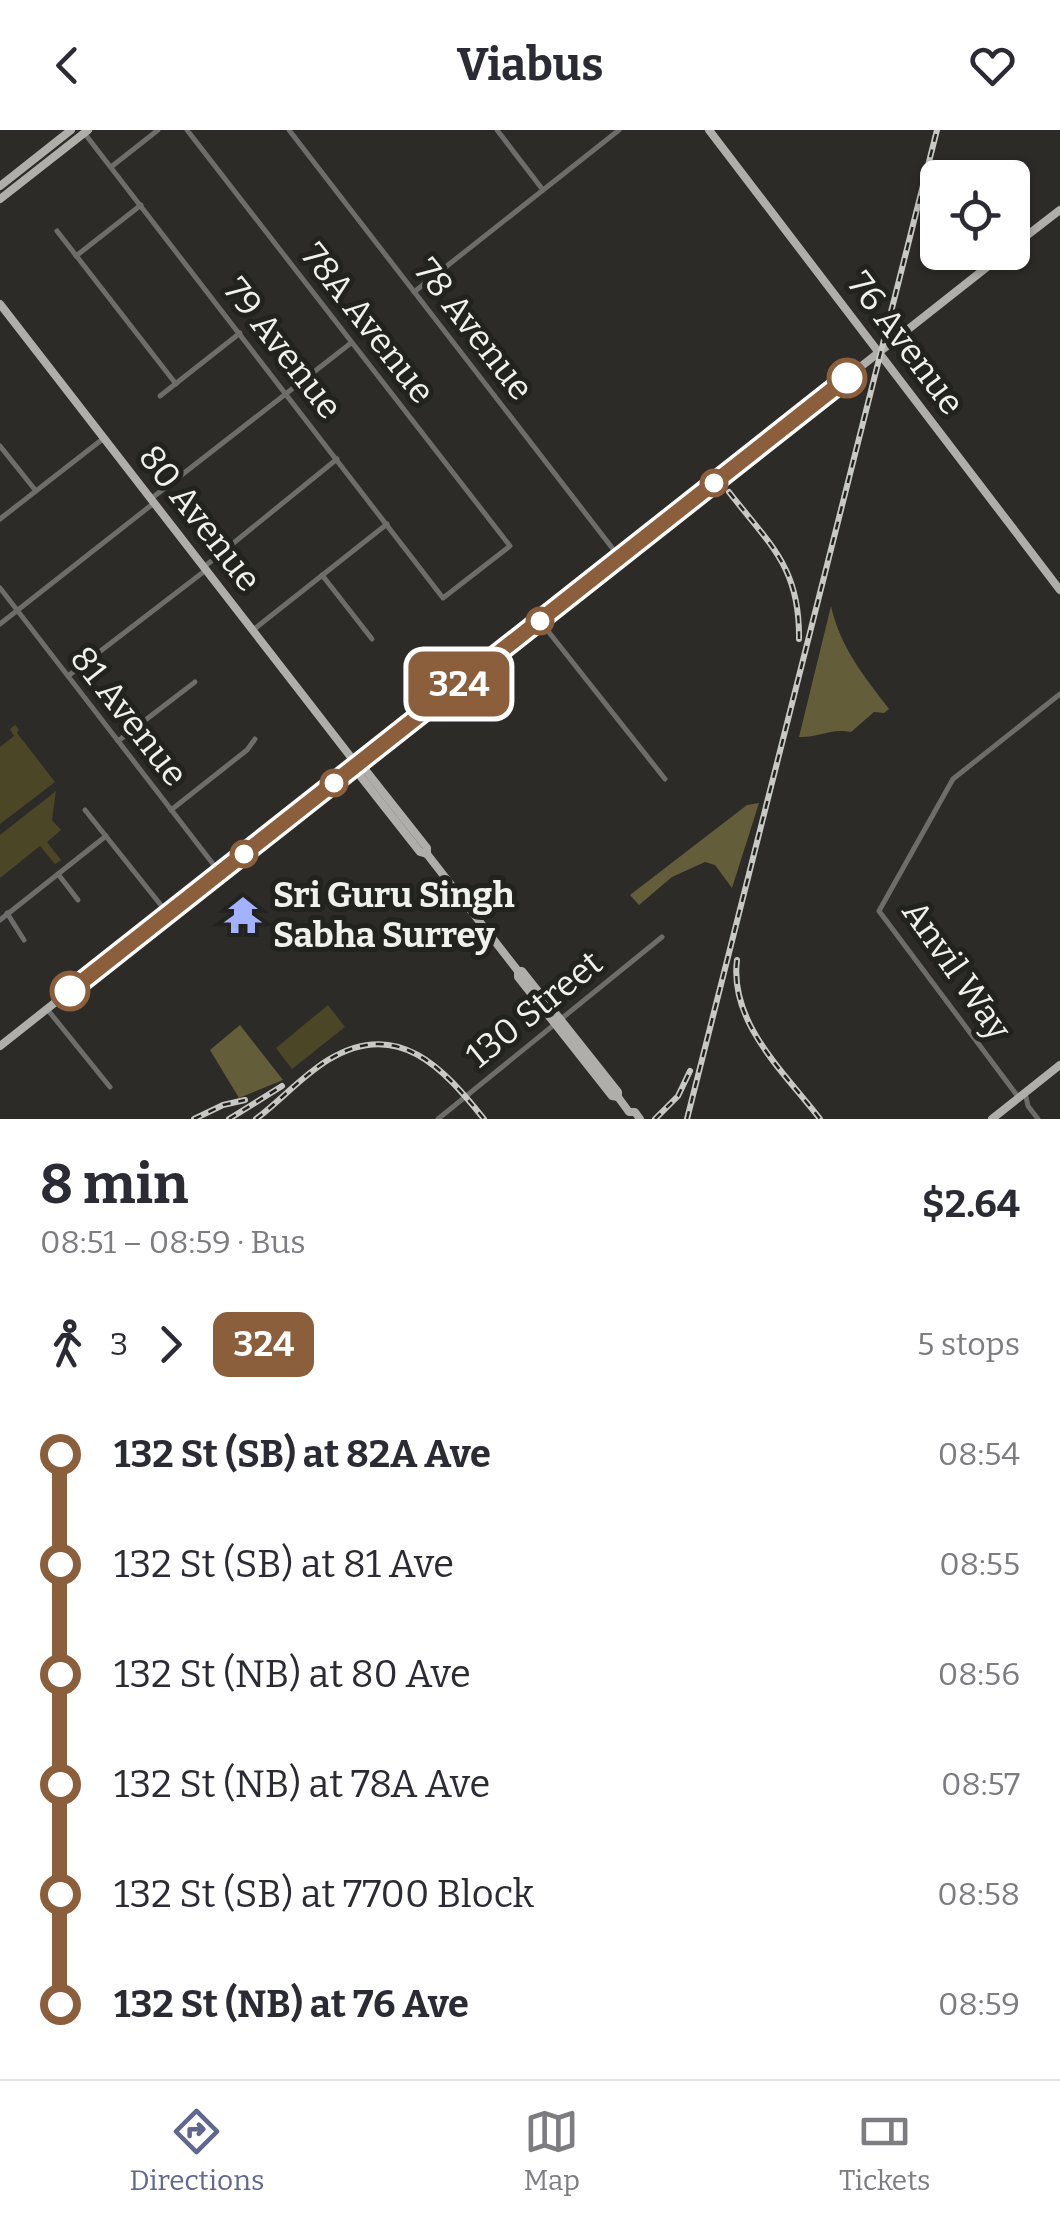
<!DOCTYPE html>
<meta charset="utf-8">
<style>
body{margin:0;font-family:Bitter,serif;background:#f7f7f7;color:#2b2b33;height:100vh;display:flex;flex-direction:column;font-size:38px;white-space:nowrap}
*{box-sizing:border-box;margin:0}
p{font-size:32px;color:#7c7c81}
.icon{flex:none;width:55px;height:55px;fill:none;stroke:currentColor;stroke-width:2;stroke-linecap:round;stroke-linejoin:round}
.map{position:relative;height:989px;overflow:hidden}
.side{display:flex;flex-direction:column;background:#fff;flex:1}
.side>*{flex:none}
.badge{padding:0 20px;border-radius:15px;font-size:35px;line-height:65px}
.tools{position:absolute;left:920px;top:30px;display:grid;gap:20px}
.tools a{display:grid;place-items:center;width:110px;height:110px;border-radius:15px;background:#fff;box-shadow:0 2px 8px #0004;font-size:50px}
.map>.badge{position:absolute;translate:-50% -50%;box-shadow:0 0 0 5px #fff}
.legs{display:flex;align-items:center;gap:15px;height:110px;padding:0 40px;font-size:32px}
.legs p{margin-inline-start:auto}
.summary{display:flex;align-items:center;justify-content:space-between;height:170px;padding:0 40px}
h1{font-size:55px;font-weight:700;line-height:75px}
ul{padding:0 40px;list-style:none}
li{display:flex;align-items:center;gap:35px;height:110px;font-size:38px}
li i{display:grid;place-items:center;width:15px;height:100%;margin:0 12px;background:currentColor}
li i::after{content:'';width:25px;height:25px;margin:-12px;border:8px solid;border-radius:50%;background:#fff}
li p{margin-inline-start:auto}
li:first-child i{background:linear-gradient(#0000 50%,currentColor 0)}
li:last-child i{background:linear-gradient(currentColor 50%,#0000 0)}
header{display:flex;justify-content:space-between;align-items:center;height:130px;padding:0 40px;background:#fff;font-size:45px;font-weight:700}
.dock{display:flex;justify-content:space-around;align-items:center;height:140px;border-top:2px solid #e1e1e2;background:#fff;font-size:28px;color:#7c7c81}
.dock a{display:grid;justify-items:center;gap:5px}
.dock .current{color:#61688e}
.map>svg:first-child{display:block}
.green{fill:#4b4625}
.forest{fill:#635d39}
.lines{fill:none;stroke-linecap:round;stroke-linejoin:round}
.minor{stroke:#6d6d6b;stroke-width:5}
.major{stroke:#afaeaa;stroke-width:8}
.rail-casing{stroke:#c8c8c5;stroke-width:6}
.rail{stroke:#22221e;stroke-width:2.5;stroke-dasharray:8;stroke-linecap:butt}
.line-1-casing{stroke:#fff;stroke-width:22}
.line-1{stroke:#8b5e3c;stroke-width:15}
.stop-1-dot{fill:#fff;stroke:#8b5e3c;stroke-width:5}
.labels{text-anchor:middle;stroke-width:10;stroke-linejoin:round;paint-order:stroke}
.street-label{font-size:35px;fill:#f0f0ed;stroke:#22221e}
.poi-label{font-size:35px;font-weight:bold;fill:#f0f0ed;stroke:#22221e;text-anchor:start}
</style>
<header><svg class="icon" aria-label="back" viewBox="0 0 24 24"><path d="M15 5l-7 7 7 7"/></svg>Viabus<svg class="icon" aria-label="heart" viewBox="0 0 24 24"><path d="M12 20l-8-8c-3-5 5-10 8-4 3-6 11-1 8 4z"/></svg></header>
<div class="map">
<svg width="1060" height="989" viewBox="0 0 1060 989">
<rect width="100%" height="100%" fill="#2c2b27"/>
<g class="green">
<polygon points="15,595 19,600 17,603 55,652 0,694 0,617 14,606 10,599"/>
<polygon points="56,661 52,690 61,700 47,712 61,730 55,734 40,716 0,748 0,705"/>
<polygon points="328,875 345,897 292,939 276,918"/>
</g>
<g class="forest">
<path d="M831 476C840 517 864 546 889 579L884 583 874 582 851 602C829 598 820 608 799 607Z"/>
<polygon points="759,673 732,758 715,735 705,732 672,747 639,775 630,765 747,675"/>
<polygon points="240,895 283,950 239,968 210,920"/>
</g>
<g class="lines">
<g class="minor">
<polyline points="289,0 620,428"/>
<polyline points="497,0 543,60"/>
<polyline points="85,4 443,468 510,416 187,0"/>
<polyline points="111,37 158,0"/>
<polyline points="57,101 176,254"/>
<polyline points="76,126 141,75"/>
<polyline points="414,162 619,0"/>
<polyline points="160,266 240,203"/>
<polyline points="0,316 36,361"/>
<polyline points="152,368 351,213"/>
<polyline points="0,389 104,308"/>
<polyline points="204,437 337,329"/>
<polyline points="322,445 372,509"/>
<polyline points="0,458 220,743"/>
<polyline points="540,491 665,649"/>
<polyline points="0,494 154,373"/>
<polyline points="253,500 387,394"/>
<polyline points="68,546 206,440"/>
<polyline points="118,611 195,552"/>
<polyline points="85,680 168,784"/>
<polyline points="171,680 247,620 255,609"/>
<polyline points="58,744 78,770"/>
<polyline points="7,783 24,810"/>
<polyline points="0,790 106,706"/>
<polyline points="47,879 110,957"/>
<polyline points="1025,963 1028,976 1038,989"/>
<polyline points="1019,968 879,781 953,649 1060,564"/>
<polyline points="438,989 662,807"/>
</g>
<g class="major">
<polyline points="709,0 1060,460"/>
<polyline points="0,56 71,0"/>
<polyline points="0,69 88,0"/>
<polyline points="1012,117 1060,80"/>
<polyline points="0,174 357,635 367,642 427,718 427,724 518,841 522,841 618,962 618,967 629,982 635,982 640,989"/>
<polyline points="357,635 361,647 420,722 427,724"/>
<polyline points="518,841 518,847 612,966 618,967"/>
<polyline points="0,916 1006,122"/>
<polyline points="992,989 1060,935"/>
</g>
<g class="rail-casing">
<g id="rail">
<path d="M729 362C770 415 800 437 799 509"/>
<path d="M737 830C729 893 785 943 820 989"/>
<polyline points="194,989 223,975 245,970"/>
<polyline points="229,989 282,956"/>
<path d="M256 989C281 970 302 946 328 930 398 887 444 939 484 989"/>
<polyline points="655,989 678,966 690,941"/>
<polyline points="687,989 937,0"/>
</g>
</g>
<use href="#rail" class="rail"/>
</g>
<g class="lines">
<g class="line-1-casing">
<polyline id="line-1" points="70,861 847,248"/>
</g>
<use href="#line-1" class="line-1"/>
</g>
<defs>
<g id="temple-bare" transform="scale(3)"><path d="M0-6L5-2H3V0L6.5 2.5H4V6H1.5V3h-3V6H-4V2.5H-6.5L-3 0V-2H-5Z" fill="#a2b2fd" stroke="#22221e" stroke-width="2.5" paint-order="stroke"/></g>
</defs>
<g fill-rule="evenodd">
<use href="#temple-bare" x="243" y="785"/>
</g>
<g class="stop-1-dot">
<circle cx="847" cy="248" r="18"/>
<circle cx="714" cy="353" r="12"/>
<circle cx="540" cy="491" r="12"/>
<circle cx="334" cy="653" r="12"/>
<circle cx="244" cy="724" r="12"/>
<circle cx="70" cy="861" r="18"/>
</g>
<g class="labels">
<g class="street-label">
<text transform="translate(368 193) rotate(52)" y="12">78A Avenue</text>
<text transform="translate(474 199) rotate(52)" y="12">78 Avenue</text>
<text transform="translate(906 213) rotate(53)" y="12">76 Avenue</text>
<text transform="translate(283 218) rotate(52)" y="12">79 Avenue</text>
<text transform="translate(200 388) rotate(52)" y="12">80 Avenue</text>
<text transform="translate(129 586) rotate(52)" y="12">81 Avenue</text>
<text transform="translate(957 840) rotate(55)" y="12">Anvil Way</text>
<text transform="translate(534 879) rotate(-39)" y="12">130 Street</text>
</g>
<g class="poi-label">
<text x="273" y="777">Sri Guru Singh<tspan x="273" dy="40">Sabha Surrey</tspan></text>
</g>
</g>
</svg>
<div class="tools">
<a><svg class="icon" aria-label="locate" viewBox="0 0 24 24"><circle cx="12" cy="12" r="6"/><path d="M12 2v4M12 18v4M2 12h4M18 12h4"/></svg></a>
</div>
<b class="badge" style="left:459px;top:554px;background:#8b5e3c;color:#fff">324</b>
</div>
<section class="side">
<div class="summary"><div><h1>8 min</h1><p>08:51 – 08:59 · Bus</p></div><b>$2.64</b></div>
<div class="legs"><svg class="icon" aria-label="walk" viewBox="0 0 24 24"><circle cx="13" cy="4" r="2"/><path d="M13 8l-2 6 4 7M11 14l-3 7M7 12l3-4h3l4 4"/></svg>3<svg class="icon" aria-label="forward" viewBox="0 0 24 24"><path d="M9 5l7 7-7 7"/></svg><b class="badge" style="background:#8b5e3c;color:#fff">324</b><p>5 stops</p></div>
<ul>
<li><i style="color:#8b5e3c"></i><b>132 St (SB) at 82A Ave</b><p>08:54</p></li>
<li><i style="color:#8b5e3c"></i><span>132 St (SB) at 81 Ave</span><p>08:55</p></li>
<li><i style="color:#8b5e3c"></i><span>132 St (NB) at 80 Ave</span><p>08:56</p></li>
<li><i style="color:#8b5e3c"></i><span>132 St (NB) at 78A Ave</span><p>08:57</p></li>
<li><i style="color:#8b5e3c"></i><span>132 St (SB) at 7700 Block</span><p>08:58</p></li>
<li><i style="color:#8b5e3c"></i><b>132 St (NB) at 76 Ave</b><p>08:59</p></li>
</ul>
</section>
<nav class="dock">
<a class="current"><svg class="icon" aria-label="directions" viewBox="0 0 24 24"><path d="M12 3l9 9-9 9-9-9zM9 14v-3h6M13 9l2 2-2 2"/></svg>Directions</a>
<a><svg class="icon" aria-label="map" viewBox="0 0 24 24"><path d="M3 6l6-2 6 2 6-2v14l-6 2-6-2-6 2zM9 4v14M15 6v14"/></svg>Map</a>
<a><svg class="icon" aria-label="tickets" viewBox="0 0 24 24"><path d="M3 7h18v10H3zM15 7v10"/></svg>Tickets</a>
</nav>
